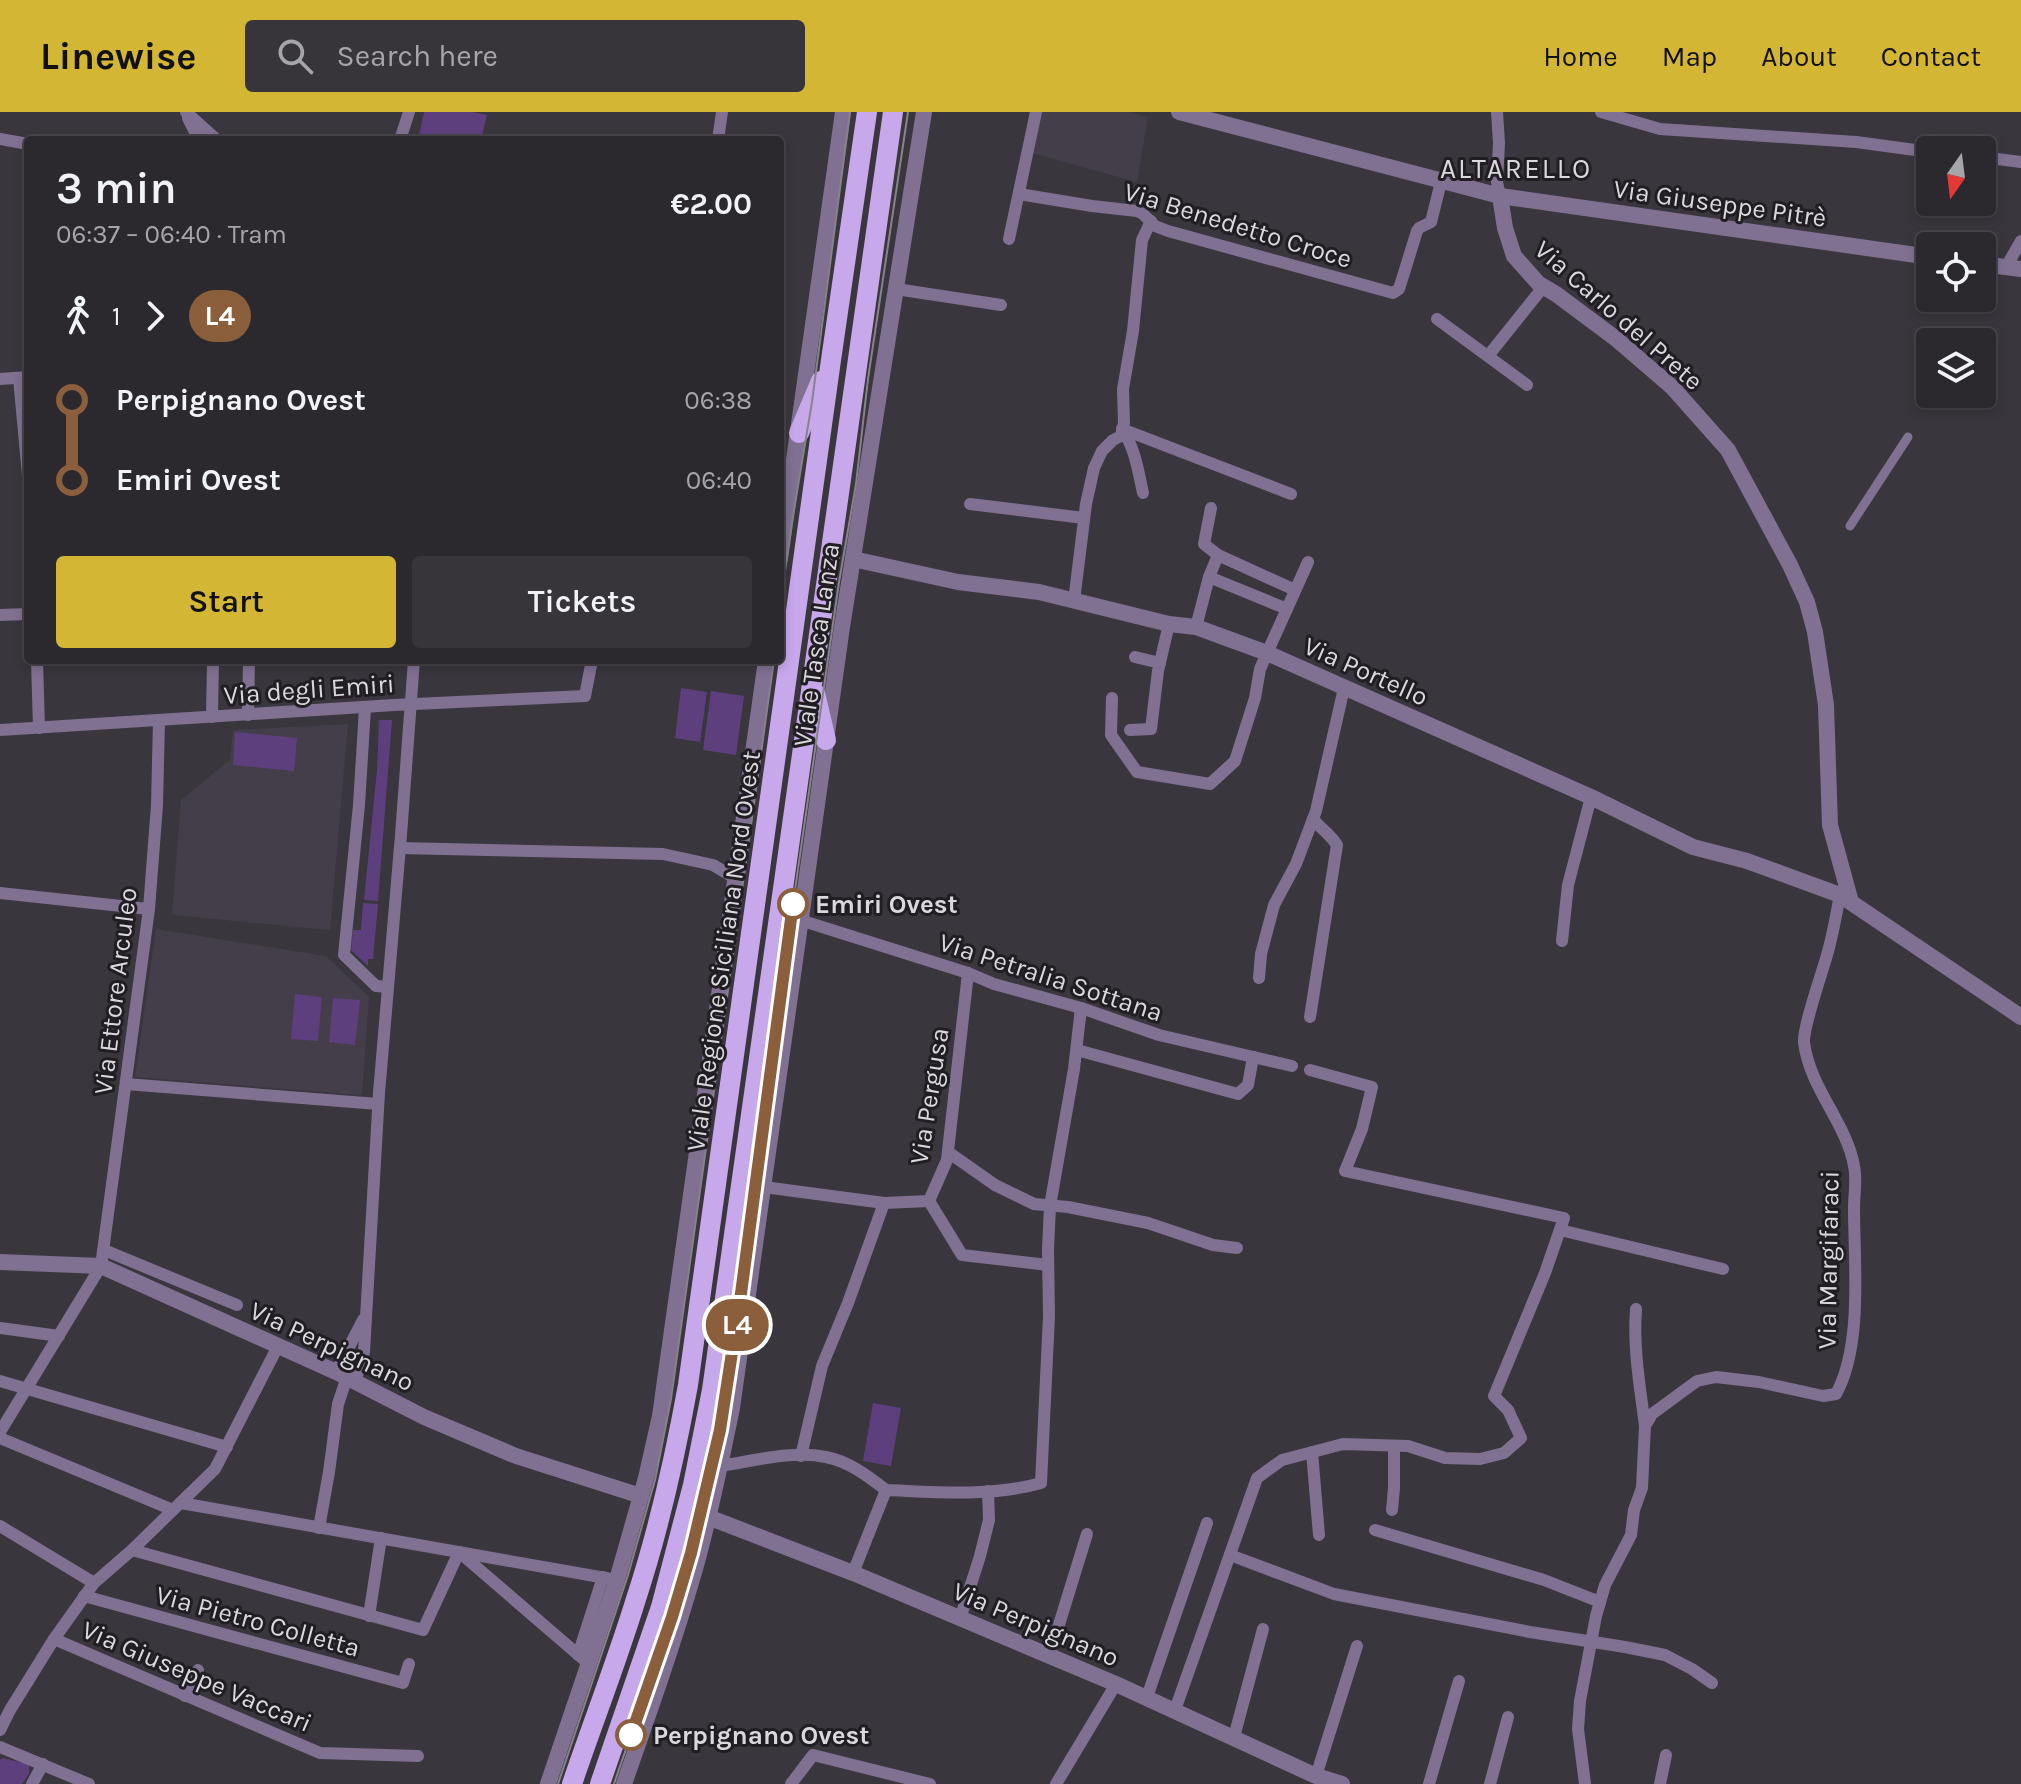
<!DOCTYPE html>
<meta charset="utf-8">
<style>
body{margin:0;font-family:Karla,sans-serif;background:#37343a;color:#f1f3f6;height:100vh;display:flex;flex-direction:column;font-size:30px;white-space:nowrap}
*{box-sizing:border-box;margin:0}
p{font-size:26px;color:#a6a6aa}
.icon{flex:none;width:44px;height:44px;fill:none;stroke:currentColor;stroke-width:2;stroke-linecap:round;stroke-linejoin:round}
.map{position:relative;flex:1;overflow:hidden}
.side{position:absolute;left:24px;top:24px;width:760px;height:528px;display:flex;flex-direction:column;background:#2b282e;border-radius:8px;box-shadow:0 4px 12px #0003,0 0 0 2px #47444a}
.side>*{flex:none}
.badge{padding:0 16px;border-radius:26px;font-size:28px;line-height:52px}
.needle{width:52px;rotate:194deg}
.tools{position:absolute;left:1916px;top:24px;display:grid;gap:16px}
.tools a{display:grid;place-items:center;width:80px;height:80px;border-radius:8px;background:#2b282e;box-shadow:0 4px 12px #0003,0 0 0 2px #47444a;font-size:40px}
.map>.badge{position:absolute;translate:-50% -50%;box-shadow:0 0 0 4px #fff}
.legs{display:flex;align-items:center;gap:12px;height:88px;padding:0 32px;font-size:26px}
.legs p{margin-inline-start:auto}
.summary{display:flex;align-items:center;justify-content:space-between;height:136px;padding:0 32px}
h1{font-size:44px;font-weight:600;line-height:60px}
.action{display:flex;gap:16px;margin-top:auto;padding:16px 32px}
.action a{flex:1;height:92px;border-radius:8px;background:#d4b635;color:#111;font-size:32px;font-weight:600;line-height:92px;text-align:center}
.action a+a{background:#37343a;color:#f1f3f6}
ul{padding:0 32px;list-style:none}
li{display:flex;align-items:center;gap:28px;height:80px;font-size:30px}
li i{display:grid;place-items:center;width:12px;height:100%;margin:0 10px;background:currentColor}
li i::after{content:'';width:20px;height:20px;margin:-10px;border:6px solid;border-radius:50%;background:#2b282e}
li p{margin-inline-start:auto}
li:first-child i{background:linear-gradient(#0000 50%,currentColor 0)}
li:last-child i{background:linear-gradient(currentColor 50%,#0000 0)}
header{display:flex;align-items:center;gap:48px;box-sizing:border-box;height:112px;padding:0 40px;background:#d4b635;color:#111}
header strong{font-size:38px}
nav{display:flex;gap:44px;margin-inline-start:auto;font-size:28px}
.search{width:560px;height:72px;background:#37343a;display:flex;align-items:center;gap:20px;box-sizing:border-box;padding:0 28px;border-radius:8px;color:#a6a6aa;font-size:30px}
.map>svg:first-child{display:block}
.built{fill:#443e4b}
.green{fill:#5e3f7d}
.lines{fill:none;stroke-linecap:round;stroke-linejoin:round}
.pedestrian{stroke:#807192;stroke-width:9}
.minor{stroke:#807192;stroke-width:12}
.tertiary{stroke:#807192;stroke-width:16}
.primary{stroke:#c7a8eb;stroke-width:20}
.tram{stroke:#86848a;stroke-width:2}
.line-1-casing{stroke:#fff;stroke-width:18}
.line-1{stroke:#8b5e3c;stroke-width:12}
.stop-1-dot{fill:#fff;stroke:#8b5e3c;stroke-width:4}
.labels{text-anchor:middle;stroke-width:6;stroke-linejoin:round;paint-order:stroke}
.street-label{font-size:26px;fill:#dad8dd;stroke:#201e22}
.stop-label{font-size:26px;font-weight:bold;fill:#dad8dd;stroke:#201e22;text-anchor:start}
.neighbourhood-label{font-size:28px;letter-spacing:2px;fill:#dad8dd;stroke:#201e22}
</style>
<header>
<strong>Linewise</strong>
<div class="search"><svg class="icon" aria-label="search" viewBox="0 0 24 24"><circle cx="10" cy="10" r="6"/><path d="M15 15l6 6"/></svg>Search here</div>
<nav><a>Home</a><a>Map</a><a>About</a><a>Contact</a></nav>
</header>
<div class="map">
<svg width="2021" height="1672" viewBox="0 0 2021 1672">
<rect width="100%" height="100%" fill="#39363e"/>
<g class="built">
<polygon points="1042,0 1129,0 1148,5 1137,70 1032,41"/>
<polygon points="348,612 330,818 172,803 181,688 230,648 233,618"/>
<polygon points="156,817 326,844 369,885 362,983 135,965"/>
</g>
<g class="green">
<polygon points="424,0 472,0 487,3 481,28 439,28 419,23"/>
<polygon points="681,576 707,580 700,630 675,626"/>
<polygon points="711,579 744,584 736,643 703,638"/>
<polygon points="379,608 392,608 378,789 364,788 377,658"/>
<polygon points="235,620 297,626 294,659 233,653"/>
<polygon points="363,791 378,792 373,847 368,847 368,854 351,838 353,818 361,818"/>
<polygon points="295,882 322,885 318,929 291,927"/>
<polygon points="333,886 360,888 355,933 329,930"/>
<polygon points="873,1291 901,1296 891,1354 863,1349"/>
<polygon points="2,1646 29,1652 29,1662 22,1672 0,1672 0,1648"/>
</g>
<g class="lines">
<polyline class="pedestrian" points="1850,414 1908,325"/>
<g class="minor">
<polyline points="186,0 217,28"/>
<polyline points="1497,0 1499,31 1497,70 1500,84"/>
<polyline points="1601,0 1660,17 1856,30 1930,40"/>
<polyline points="188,6 199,28"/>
<polyline points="0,27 28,32"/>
<polyline points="400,28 409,0"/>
<polyline points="718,28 722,0"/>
<polyline points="1982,45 2021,50"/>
<polyline points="1019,82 1092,94 1137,99 1143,102 1155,114 1168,119 1393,181 1399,177 1417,119 1419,116 1431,110 1441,70"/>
<polyline points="1009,127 1036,0"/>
<polyline points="2006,155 2021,129"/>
<polyline points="896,177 1001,193"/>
<polyline points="1437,207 1527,273"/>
<polyline points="1488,244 1544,174"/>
<polyline points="19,266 28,364"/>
<polyline points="0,267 28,265"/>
<polyline points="1122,317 1291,382"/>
<path d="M1122 317C1135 336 1138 358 1143 381"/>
<polyline points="970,392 1084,406"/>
<polyline points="1218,443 1295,478"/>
<polyline points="1209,465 1287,497"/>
<polyline points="1074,489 1086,392 1094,356 1102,339 1113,328 1121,324 1124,311 1123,277 1133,219 1142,128 1151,109"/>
<polyline points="0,503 28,502"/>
<polyline points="1196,515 1209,465 1218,443 1204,432 1211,396"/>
<polyline points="1135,545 1160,551"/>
<polyline points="37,548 39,616"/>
<polyline points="1112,586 1111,623 1137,660 1210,672 1235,649 1255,586 1260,557 1308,450"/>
<polyline points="365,596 359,693 344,843 376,874 388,875"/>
<polyline points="248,603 249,548"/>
<polyline points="212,605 213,548"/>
<polyline points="0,618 394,593 585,584 592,548"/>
<polyline points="1130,618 1151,617 1158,559 1169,512"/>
<polyline points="400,736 663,742 713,753 735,766"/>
<polyline points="0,781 149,797"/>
<polyline points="800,808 968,861 994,872 1081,896 1159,923 1292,954"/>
<polyline points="1562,829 1568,773 1591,685"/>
<polyline points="1259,866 1261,842 1274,793 1296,752 1316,699 1344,576"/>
<path d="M1310 905 1337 733C1330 722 1321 717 1313 707"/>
<polyline points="1077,938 1238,982 1248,973 1253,945"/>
<polyline points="126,972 378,992"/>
<polyline points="948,1040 995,1073 1034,1092 1068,1095 1148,1111 1213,1133 1237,1136"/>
<polyline points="764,1075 884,1091 929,1089 947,1048 968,861"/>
<polyline points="929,1089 962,1143 1048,1153"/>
<polyline points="1560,1118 1723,1157"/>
<polyline points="104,1138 237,1193"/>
<path d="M1636 1197C1633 1236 1640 1275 1645 1314"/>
<polyline points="0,1216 59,1224"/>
<polyline points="336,1260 363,1208"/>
<polyline points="0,1269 227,1335"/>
<polyline points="355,1270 364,1240 379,981 401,723 414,548"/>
<polyline points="0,1320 101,1154 149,797 157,693 159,608"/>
<polyline points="0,1326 173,1398"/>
<polyline points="1312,1340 1319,1423"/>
<polyline points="801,1344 822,1254 848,1191 884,1091"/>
<path d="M720 1354C754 1349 791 1338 826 1345 848 1349 868 1364 886 1378L853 1461"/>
<path d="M886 1378C937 1380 992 1385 1041 1371L1049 1204 1048 1137 1050 1094 1074 957 1081 896"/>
<polyline points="181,1391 617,1468"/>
<polyline points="1392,1398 1394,1376 1394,1334"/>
<polyline points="0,1414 94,1471"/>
<polyline points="319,1416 329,1360 338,1292 347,1265"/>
<polyline points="1375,1418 1544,1468 1600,1490"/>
<polyline points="132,1438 423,1518 459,1440 589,1552"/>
<polyline points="1230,1443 1334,1482 1530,1520 1625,1535 1665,1543 1692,1557 1712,1571"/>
<polyline points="84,1484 403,1571 409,1552"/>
<polyline points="369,1504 381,1426"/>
<polyline points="960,1507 980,1444 989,1408 988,1379"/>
<polyline points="54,1527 320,1641 418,1644"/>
<polyline points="578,1543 603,1465"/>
<polyline points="1049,1545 1087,1422"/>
<polyline points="185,1584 198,1558"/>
<polyline points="1147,1585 1207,1411"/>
<polyline points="1175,1598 1257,1366 1282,1348 1343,1332 1408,1334 1445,1346 1480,1347 1504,1341 1521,1326 1508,1298 1494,1284 1545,1161 1564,1106 1345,1059 1362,1017 1372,975 1310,958"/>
<polyline points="0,1618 10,1598 54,1527 94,1471 132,1438 215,1357 278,1234"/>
<polyline points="1234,1625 1263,1517"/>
<polyline points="0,1635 89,1672"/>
<polyline points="1316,1664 1357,1534"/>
<polyline points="32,1672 43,1652"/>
<polyline points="791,1672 813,1643 930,1672"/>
<polyline points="1056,1672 1116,1572"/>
<polyline points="1429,1672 1459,1569"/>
<polyline points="1490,1672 1508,1605"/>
<path d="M1585 1672 1578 1617 1580 1589 1596 1504 1605 1473 1631 1423 1634 1398 1642 1376 1645 1314 1652 1302 1697 1269 1716 1265 1759 1270 1823 1284 1836 1282C1863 1233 1854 1151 1854 1096 1854 1083 1857 1067 1854 1054 1847 1012 1809 975 1804 930 1803 915 1822 861 1827 843 1833 823 1836 803 1840 783"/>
<polyline points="1660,1672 1666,1643"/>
</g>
<g class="tertiary">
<polyline points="1179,0 1500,84 1930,145"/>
<polyline points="1500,84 1505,116 1514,144 1539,172 1556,182 1615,226 1672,275 1728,338 1790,453 1807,490 1815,520 1826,593 1830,713 1851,790"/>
<polyline points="1982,152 2021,157"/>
<polyline points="780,447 843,0"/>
<polyline points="853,447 958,470 1039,480 1169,512 1196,515 1267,541 1591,685 1693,735 1747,749 1840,783 2021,905"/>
<polyline points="0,1150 101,1154 336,1260 424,1305 516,1344 641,1384"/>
<polyline points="708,1405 853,1461 1116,1572 1316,1664 1342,1672"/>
<polyline points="548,1672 617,1468 646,1366 660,1304 766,548"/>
<path d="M624 1672C649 1601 674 1530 695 1457 710 1404 721 1350 732 1296L842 515 924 0"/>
</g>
<g class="primary">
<polyline points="799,321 821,269"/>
<polyline points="815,581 826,628"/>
<path d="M572 1672C593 1610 617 1549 636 1487 659 1417 675 1345 688 1273L831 248 867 0"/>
<polyline points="600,1672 661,1495 693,1373 712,1278 893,0"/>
</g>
<g class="tram">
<polyline points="780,494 792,410 812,290 850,0"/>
<polyline points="558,1672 628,1463 655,1368 671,1287 774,548"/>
<path d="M614 1672C640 1596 668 1521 690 1444 707 1387 718 1328 729 1269L793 792 839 470 856 372 868 267 908 0"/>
</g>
</g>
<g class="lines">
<g class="line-1-casing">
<polyline id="line-1" points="631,1623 672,1505 691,1441 720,1318 740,1189 793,792"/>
</g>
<use href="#line-1" class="line-1"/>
</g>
<g class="stop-1-dot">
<circle cx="793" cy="792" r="14"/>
<circle cx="631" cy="1623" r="14"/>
</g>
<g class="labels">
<g class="street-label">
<text transform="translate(1720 91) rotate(8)" y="9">Via Giuseppe Pitrè</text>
<text transform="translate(1238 113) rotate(17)" y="9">Via Benedetto Croce</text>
<text transform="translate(1619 203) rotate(41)" y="9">Via Carlo del Prete</text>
<text transform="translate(816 533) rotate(-82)" y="9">Viale Tasca Lanza</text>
<text transform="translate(1366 559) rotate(24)" y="9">Via Portello</text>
<text transform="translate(309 577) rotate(-4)" y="9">Via degli Emiri</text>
<text transform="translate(723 839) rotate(-82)" y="9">Viale Regione Siciliana Nord Ovest</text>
<text transform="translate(1051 865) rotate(18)" y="9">Via Petralia Sottana</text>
<text transform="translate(115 879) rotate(-83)" y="9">Via Ettore Arculeo</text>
<text transform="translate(929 984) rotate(-81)" y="9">Via Pergusa</text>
<text transform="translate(1828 1148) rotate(-89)" y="9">Via Margifaraci</text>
<text transform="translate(332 1234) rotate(25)" y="9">Via Perpignano</text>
<text transform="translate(258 1509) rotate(15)" y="9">Via Pietro Colletta</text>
<text transform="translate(1036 1512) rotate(23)" y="9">Via Perpignano</text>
<text transform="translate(197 1564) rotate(23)" y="9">Via Giuseppe Vaccari</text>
</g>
<g class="stop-label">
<text x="815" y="801">Emiri Ovest</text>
<text x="653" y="1632">Perpignano Ovest</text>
</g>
<g class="neighbourhood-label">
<text x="1516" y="66">ALTARELLO</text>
</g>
</g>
</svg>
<div class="tools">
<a><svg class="needle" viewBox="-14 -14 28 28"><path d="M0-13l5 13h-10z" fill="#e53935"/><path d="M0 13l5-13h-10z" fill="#a6a6aa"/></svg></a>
<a><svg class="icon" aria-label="locate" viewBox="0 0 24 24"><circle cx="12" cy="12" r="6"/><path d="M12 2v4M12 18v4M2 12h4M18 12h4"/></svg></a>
<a><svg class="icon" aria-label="layers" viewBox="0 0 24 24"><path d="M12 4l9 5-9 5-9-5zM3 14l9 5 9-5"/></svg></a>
</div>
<b class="badge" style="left:737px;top:1213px;background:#8b5e3c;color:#fff">L4</b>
<section class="side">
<div class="summary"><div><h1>3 min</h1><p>06:37 – 06:40 · Tram</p></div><b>€2.00</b></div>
<div class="legs"><svg class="icon" aria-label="walk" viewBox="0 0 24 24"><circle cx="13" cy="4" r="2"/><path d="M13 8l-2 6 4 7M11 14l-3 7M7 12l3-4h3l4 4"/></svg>1<svg class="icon" aria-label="forward" viewBox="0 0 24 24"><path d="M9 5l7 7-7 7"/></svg><b class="badge" style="background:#8b5e3c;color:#fff">L4</b></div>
<ul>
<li><i style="color:#8b5e3c"></i><b>Perpignano Ovest</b><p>06:38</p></li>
<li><i style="color:#8b5e3c"></i><b>Emiri Ovest</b><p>06:40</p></li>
</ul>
<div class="action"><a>Start</a><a>Tickets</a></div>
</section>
</div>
